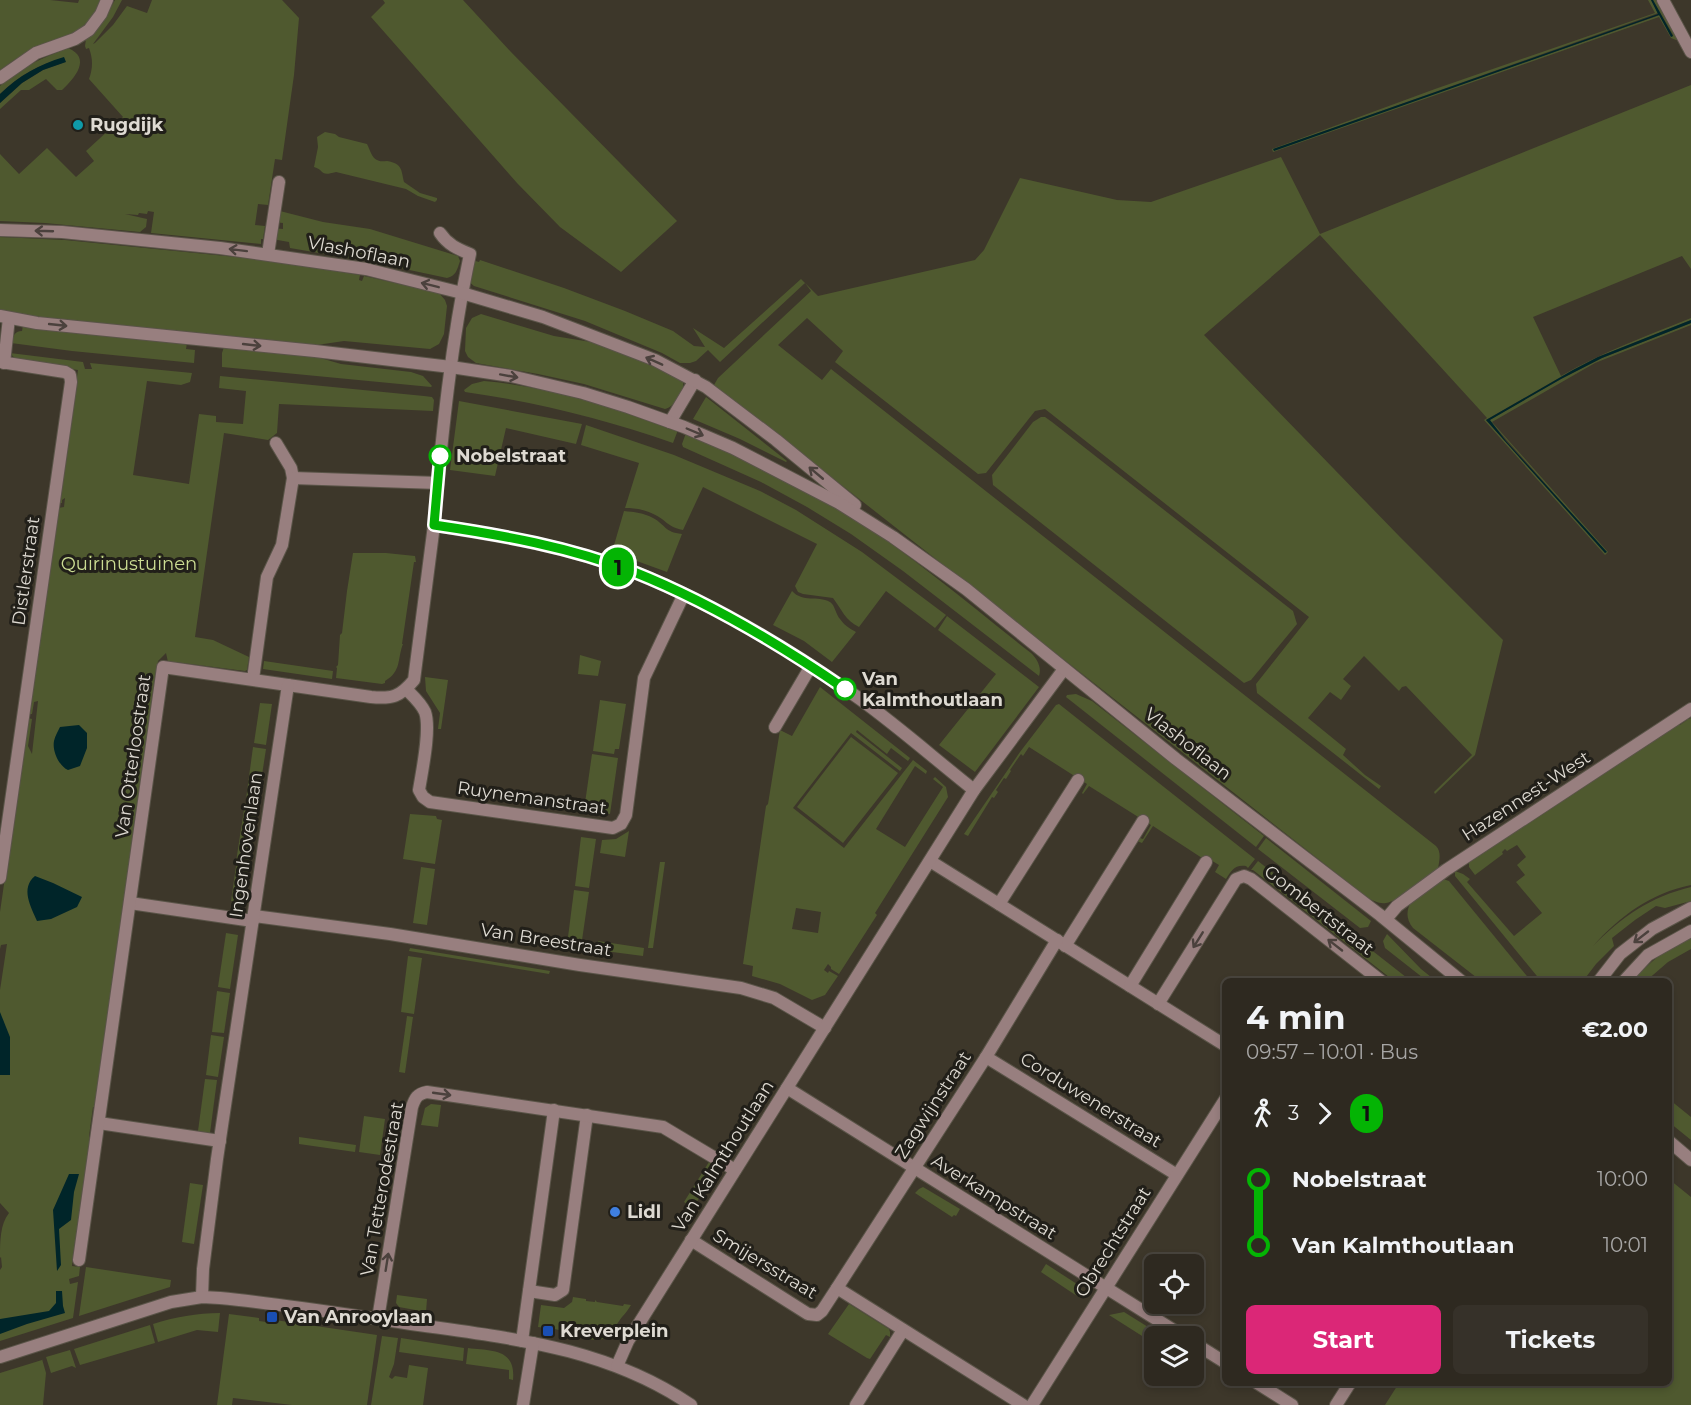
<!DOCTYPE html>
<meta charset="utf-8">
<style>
body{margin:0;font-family:Montserrat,sans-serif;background:#363129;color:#f1f3f6;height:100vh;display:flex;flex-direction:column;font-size:22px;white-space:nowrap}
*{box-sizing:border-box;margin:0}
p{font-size:20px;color:#a7a6a5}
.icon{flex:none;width:33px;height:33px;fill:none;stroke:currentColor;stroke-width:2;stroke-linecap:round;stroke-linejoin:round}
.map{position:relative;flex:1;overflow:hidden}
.drawer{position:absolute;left:1222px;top:978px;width:450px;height:408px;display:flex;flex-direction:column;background:#2e2920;border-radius:9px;box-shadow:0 3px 9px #0003,0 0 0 2px #49453e}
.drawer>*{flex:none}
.badge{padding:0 12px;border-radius:20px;font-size:21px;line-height:39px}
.controls{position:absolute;left:1144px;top:1254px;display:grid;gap:12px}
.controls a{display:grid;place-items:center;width:60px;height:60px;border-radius:9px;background:#2e2920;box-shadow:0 3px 9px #0003,0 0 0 2px #49453e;font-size:30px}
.map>.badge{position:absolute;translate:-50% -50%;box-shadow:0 0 0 3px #fff}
.legs{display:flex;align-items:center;gap:9px;height:66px;padding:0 24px;font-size:20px}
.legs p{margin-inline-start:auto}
.head{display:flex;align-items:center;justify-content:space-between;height:102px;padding:0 24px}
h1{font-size:33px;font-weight:700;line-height:45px}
.primary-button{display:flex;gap:12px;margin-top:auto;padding:12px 24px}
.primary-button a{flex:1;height:69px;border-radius:9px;background:#db2777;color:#fff;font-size:24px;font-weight:700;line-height:69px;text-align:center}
.primary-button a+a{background:#363129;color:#f1f3f6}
ul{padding:0 24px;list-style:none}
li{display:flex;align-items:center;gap:21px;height:66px;font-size:22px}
li i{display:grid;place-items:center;width:9px;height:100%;margin:0 8px;background:currentColor}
li i::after{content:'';width:15px;height:15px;margin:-8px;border:4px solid;border-radius:50%;background:#2e2920}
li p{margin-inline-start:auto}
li:first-child i{background:linear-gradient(#0000 50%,currentColor 0)}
li:last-child i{background:linear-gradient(currentColor 50%,#0000 0)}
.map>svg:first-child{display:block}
.green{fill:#4f592f;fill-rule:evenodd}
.water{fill:#002529}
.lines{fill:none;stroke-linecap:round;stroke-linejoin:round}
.minor-casing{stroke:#5a5448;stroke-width:14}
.tertiary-casing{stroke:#5a5448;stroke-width:14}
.minor{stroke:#987f7f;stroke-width:12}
.tertiary{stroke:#987f7f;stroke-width:12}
.oneway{stroke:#4b413d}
.line-1-casing{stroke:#fff;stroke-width:14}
.line-1{stroke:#04b404;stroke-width:9}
.culture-dot{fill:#0f9aa8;stroke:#211f19;stroke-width:2}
.stop-1-dot{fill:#fff;stroke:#04b404;stroke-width:3}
.shop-dot{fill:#3f7fe0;stroke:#211f19;stroke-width:2}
.transit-dot{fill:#1a4fb4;stroke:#211f19;stroke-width:2}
.labels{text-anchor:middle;stroke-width:6;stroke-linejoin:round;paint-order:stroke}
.poi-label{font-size:18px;font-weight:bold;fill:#dedad2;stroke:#211f19;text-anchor:start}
.street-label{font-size:18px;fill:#dedad2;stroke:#211f19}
.stop-label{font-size:18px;font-weight:bold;fill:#dedad2;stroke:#211f19;text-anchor:start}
.park-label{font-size:18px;fill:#ccdd93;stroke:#211f19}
</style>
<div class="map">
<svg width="1691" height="1405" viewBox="0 0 1691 1405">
<rect width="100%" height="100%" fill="#3d372a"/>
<g class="green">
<polygon points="0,0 50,0 78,3 79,0 102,0 89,21 75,33 31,50 14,60 0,70"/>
<path d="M115 0H122L113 17 93 44 95 43 113 25 127 6 147 13 152 0H282L299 18 294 75 282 160 275 159 268 205 258 204 255 225 265 226 263 239H261V244L151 233 154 212 148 211 147 214 139 213 138 215 125 214 147 219 146 227 140 232 45 223 0 221V154L19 174 47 148 76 177 94 161 86 151 123 117 89 79C93 68 93 59 89 48L86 49 85 46 86 39 101 25Z"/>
<polygon points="383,0 463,0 511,52 677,221 621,272 560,227 517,183 371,17 385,3"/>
<polygon points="1648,0 1651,0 1658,13 1274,149 1274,150 1660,15 1672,37 1673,35 1653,0 1659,0 1680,38 1676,40 1671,38 1659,17 1273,152 1272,149 1435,89 1655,13"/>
<path d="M68 48C92 58 75 78 62 90H57L46 79 29 90H21L0 109V103L22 83 43 70 65 62 64 58C38 65 20 75 0 94V86C19 67 43 58 68 48Z"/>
<path d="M1691 85V269L1682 256 1533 317 1561 376C1603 352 1646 336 1691 318V320L1598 357 1573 370 1486 420 1605 553 1606 552 1489 420 1561 379 1602 358 1691 323V325L1595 363 1492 422 1608 552 1605 555 1484 420 1487 418 1479 409 1320 235 1204 335 1400 537 1503 640 1475 755 1435 794 1434 792 1472 755 1406 686 1402 687 1399 691 1364 656 1343 679 1351 686 1341 700 1330 692 1308 718 1346 749 1343 755 1365 775 1381 786 1379 789 1257 693 1256 684 1309 617 1045 409 1035 411 986 473 978 474 835 362 843 351 807 318 778 345 822 380 831 369 1436 846C1442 852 1439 862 1438 869 1426 878 1399 901 1386 903 1379 904 1374 901 1368 898L714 385 718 378 811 291 805 283 720 362 708 350 696 361 690 363H680L662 353 585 321 474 286 468 281 472 260 479 262 480 260 564 288 625 311 673 331 694 346 705 347 693 328 724 348 801 279 818 296 975 260 984 250 1020 178 1117 200 1151 202 1281 157 1320 234Z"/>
<path d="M325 132 335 134 339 137 367 144C370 150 372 158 377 160 380 162 384 161 387 161 403 164 401 170 404 182L420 193 437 198V200L435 202 418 196 406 189 336 172C319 177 325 170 314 167L318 147 317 137Z"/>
<path d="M276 210 323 222 370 229 458 256 460 261C457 270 456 276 447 278L372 262 290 248 289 242 272 239 273 228 283 229V223L274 222Z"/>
<polygon points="0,237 65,240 256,259 360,275 359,280 362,281 364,276 439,293 445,300 447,306 444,334 439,344 430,349 344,341 310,346 57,320 0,311"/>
<path d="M481 314 554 336 597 343 648 363 683 381C685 392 675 406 665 409L584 384 538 374 476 363 468 357 465 351 466 328 472 318Z"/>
<path d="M23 325 187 343 186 349 195 350 194 363 72 351 11 343C13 337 14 331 22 331Z"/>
<polygon points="224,347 303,353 341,364 411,372 423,376 432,386 431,387 222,367 222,353"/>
<path d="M10 353 83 362 85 369H92L90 363 192 373 190 382 181 385 147 381 133 475 189 484 199 414 216 416V422L243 424 246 391 219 388 220 376 424 396 432 397 434 400 433 411 279 404 277 433 268 440 224 433 195 637 213 640 249 657 247 670 245 671 175 662 174 663 168 662 166 653 158 661 96 1098H97L95 1107H93L89 1136 91 1142 74 1248 72 1266 80 1267 79 1276 69 1279 70 1284 78 1282 73 1318 0 1341V1270L2 1267 1 1257 0 1258C0 1242 0 1224 9 1213L0 1203V990L7 944 1 945 0 949V912L28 718 32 719 28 746 32 754 38 701 34 702 32 714H28L58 508 64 507 65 498 62 500V503H59L78 370 17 361Z"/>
<path d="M484 381C550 387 616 408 678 430L673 443C605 419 536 402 465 392L464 390 472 384Z"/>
<polygon points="706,397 787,461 786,462 740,439 693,419"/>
<polygon points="459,401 582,424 576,444 506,428 495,476 450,470"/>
<polygon points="1041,417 1045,417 1052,422 1293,611 1297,624 1251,680 1244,683 993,485 992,475 1033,422"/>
<path d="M586 425 674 455 760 491 796 510 862 552 946 615 935 628 886 591 859 627C845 620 842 610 833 598L803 594 798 592 795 586 817 544 703 487 683 530C673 528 669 525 662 519 651 511 638 508 625 508L639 463 581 445Z"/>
<path d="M686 433C742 457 797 483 849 515 913 556 971 606 1031 653 1037 659 1042 667 1039 676L903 571 851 534 807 507 761 482 683 447 682 444Z"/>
<path d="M624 511C634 512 644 513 653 518 666 525 664 532 682 534L667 572 612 552Z"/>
<path d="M353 553H386L415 556 416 562H414L402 644H403C397 659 402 671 385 681V683L382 684 336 678 337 668 336 667 338 665 340 635 342 633 347 591Z"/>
<path d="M792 591C803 603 817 595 830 602 835 605 836 615 840 619 844 625 849 628 856 632L832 662 804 641 773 625Z"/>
<polygon points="947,616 1039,687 975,772 939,745 996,674 938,630"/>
<polygon points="580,655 601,661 598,676 578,674"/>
<polygon points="264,661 333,671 332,679 263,669"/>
<polygon points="425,677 448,680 441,729 438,729 440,713 426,691"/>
<path d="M820 687 910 758 908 761 891 748 887 754 857 730 856 732 902 768 900 771 851 733 793 808 844 848 913 760 927 771 926 774 915 766 876 829 905 847 943 787 933 779 935 777 946 787 948 797 875 913 877 915 839 974 831 969V967L828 964 824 970 828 973 829 971 838 976 825 995 812 1000 780 984 752 976 753 966 743 964 766 806 768 804 780 730 792 736ZM796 908 821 912 818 933 792 929Z"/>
<polygon points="1076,694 1092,701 1264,836 1256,847 1066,697 1067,695"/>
<polygon points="600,700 626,704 619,749 615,749 614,754 593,751"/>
<polygon points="260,703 272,704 266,745 254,743"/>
<path d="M1059 704 1255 859 1248 868 1246 866C1235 864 1231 871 1226 879L1215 872 1219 865 1204 856 1202 858 1153 826 1142 843 1137 841 1140 838 1143 839 1151 825 1089 786 1083 794 1082 793 1087 784 1029 747 1023 756 1021 754 1010 770 1011 771 1006 779 1004 778 996 790 998 792 994 798 992 797 968 836 964 834 1020 752 1056 705Z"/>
<path d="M1687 717 1689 719 1691 718V885C1651 893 1620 916 1593 946 1623 916 1650 897 1691 887V901L1665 908 1656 906 1635 920 1612 938 1614 946 1596 964 1583 981H1541L1455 876V871L1463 874 1470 879 1467 882 1514 936 1542 913 1516 882 1525 875 1517 865 1526 857 1517 845 1507 851 1505 849 1502 852 1503 854 1475 875 1469 867V860L1676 722 1680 725 1687 720Z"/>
<polygon points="851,737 898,773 843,843 797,807"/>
<polygon points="253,747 266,749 258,801 246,799"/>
<polygon points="592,754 618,758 610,814 584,810"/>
<polygon points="245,803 258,805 249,864 236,862"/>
<polygon points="410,814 436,816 437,819 442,820 435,864 403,859"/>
<polygon points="629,831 625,857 600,853 602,840 616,839"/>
<polygon points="581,837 596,839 589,888 575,886"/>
<polygon points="1266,838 1371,921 1368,927 1360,928 1258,849"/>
<polygon points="1258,861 1411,981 1394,981 1253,870 1251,870"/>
<polygon points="660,862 665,862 653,948 648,948"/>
<polygon points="236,866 249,868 243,903 231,901"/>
<polygon points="421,867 435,869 427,925 413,923"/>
<path d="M1443 879 1449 881 1531 981H1481L1413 928C1406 919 1406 911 1411 902Z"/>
<polygon points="574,890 589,892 581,947 567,945"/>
<polygon points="226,933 238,935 230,989 218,987"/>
<polygon points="1387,934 1421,969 1436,981 1427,981 1385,948 1383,941"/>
<polygon points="1691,937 1691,949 1668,962 1646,981 1630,981 1662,953"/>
<polygon points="598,941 644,948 643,956 597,950"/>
<polygon points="410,948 550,971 549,974 409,951"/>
<polygon points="408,956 422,958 414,1014 401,1012"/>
<polygon points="217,991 230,993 224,1033 212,1032"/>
<polygon points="407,1016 413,1017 405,1073 399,1072"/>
<polygon points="211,1035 224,1037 218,1077 206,1075"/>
<polygon points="205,1079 217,1080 210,1133 198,1131"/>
<polygon points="1670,1100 1691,1117 1691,1140 1670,1123"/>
<polygon points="431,1104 441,1105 438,1127 421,1125 425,1108"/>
<polygon points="364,1116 385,1119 380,1155 359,1152"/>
<polygon points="299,1137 356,1145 355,1152 299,1144"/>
<polygon points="709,1162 718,1168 693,1208 684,1202"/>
<polygon points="1670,1180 1691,1197 1691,1405 1385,1405 1399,1383 1670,1383"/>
<polygon points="190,1183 203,1185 194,1244 182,1242"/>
<polygon points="923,1187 960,1209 956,1216 954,1215 952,1217 915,1193 919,1189"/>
<polygon points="719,1229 759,1254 757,1256 759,1258 755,1265 718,1240 716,1234"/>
<polygon points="1046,1264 1080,1286 1083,1292 1080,1298 1041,1272"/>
<polygon points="86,1267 171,1280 170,1287 79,1316"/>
<polygon points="397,1295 427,1299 426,1312 399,1307 396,1303"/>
<path d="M573 1297 586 1299V1301L595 1302V1300L597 1302 623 1306 624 1304 631 1305C628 1310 625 1314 622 1317 612 1330 609 1344 589 1339V1337L546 1327 545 1328 538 1327 541 1305 564 1308 572 1302Z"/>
<polygon points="849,1304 889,1329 890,1332 890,1337 886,1335 870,1359 867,1358 828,1334"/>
<polygon points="1124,1312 1156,1332 1150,1341 1109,1315"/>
<path d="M220 1313 218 1332 197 1330 158 1342 153 1324C175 1317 197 1313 220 1313Z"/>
<polygon points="229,1314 259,1318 259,1321 274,1323 275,1320 377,1335 367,1405 292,1405 233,1398 232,1405 217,1405"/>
<polygon points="150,1325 155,1343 80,1365 74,1349"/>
<polygon points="382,1336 398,1338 394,1364 389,1377 392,1379 395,1376 407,1378 409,1365 428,1368 423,1405 371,1405"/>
<polygon points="401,1338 464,1348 463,1361 399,1352"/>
<path d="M468 1348C491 1351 516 1348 513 1380L509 1379V1370L466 1364Z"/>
<polygon points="70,1350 76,1368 72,1366 51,1373 46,1357"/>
<polygon points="42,1359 46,1373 43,1405 0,1405 0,1373 42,1360"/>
</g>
<g class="water">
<polygon points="1651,0 1653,0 1673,36 1671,37 1659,15 1274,151 1273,149 1658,14"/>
<path d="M64 57 66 62 43 70 22 83 0 103V94C20 75 38 65 64 57Z"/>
<polygon points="1691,320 1691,323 1602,358 1561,379 1490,420 1506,441 1607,552 1605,553 1486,420 1573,370 1598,357"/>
<path d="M79 725 87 733V748L80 766 68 770C59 766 52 751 54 741 55 736 58 731 60 727Z"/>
<path d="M35 876 53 883 82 897 77 907 51 919 37 921C31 907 20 888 35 876Z"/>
<polygon points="0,1012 10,1037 10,1075 0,1075"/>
<polygon points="69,1174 79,1174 74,1192 71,1220 59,1229 61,1265 57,1271 53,1210"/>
<polygon points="56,1291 62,1291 63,1306 65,1313 27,1324 0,1334 0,1319 49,1311 56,1303"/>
</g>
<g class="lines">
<g class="minor-casing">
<g id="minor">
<polyline points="1663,0 1691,52"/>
<polyline points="0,78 36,53 75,39 89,30 101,14 107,0"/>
<path d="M440 233C448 245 458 249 470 254 451 343 442 434 434 525 502 536 570 547 634 572 714 604 790 649 860 699 899 727 936 760 974 790"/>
<polyline points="268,254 279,182"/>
<polyline points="0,362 65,372 70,375 71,382 0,878"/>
<polyline points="4,363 9,318"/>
<polyline points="670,422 695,380"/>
<polyline points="276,443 291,468 293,478"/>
<polyline points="253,679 267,577 282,545 293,478 438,483"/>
<path d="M406 689C413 696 421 703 425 712 431 729 422 771 419 790L423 797 430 802 613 828 621 824 626 815 644 678 684 594"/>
<polyline points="775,727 811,666"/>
<polyline points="930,861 1226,1046"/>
<polyline points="130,903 253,921"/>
<polyline points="999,904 1078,780"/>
<polyline points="254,916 390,934 580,965 741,988 774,998 825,1028"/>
<polyline points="1386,919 1397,906 1446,870 1691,709"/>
<polyline points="1065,946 1143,821"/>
<polyline points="1130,986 1206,862"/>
<polyline points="1158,1004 1236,879 1244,876 1251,879 1381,981"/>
<polyline points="986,1057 1177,1175"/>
<polyline points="787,1088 1183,1336"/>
<polyline points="99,1123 220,1141"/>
<polyline points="691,1240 808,1314 817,1315 822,1311 837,1288 1023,1405"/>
<path d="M79 1260 163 667 371 697C392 699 400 697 414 680L434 525"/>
<polyline points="837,1288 986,1057 1057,940"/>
<polyline points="529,1291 555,1295 563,1290 587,1115"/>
<polyline points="202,1297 203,1269 217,1159 288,685"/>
<path d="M378 1319 412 1107C415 1098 417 1094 427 1092L663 1127 735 1170"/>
<polyline points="522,1341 554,1110"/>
<polyline points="1194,1343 1226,1363"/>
<path d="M0 1357 171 1302 202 1297 220 1298C282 1304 343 1314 405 1323 507 1338 604 1346 691 1405"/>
<polyline points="617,1366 628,1341 974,790 1064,669"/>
<polyline points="1257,1383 1292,1405"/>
<polyline points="523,1405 533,1343"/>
<polyline points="856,1405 903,1330"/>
<polyline points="1032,1405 1226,1098"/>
</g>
</g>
<g class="tertiary-casing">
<g id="tertiary">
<polyline points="0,230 62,232 220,248 366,269 462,293 543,317 655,360 706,387 776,440 855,505"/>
<polyline points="0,316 37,323 315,351 451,367 511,376 583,393 628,407 684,427 733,448 839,503 893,537 966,589 1176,759 1380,915 1461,981"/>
<polyline points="1599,981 1620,954 1652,929 1691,908"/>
<polyline points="1624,981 1648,955 1691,931"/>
<polyline points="1670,1142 1691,1160"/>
<polyline points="1336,1405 1350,1383"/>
</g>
</g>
<use href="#minor" class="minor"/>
<use href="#tertiary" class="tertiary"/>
</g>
<defs><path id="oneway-shaft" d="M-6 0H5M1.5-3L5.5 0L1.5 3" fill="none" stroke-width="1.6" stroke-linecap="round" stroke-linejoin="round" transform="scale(1.5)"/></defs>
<g class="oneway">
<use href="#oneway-shaft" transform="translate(44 231) rotate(-178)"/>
<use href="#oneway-shaft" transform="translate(238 250) rotate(-173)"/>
<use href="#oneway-shaft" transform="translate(430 285) rotate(-166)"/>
<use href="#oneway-shaft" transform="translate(58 325) rotate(6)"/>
<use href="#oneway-shaft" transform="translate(252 345) rotate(6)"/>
<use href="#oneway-shaft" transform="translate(654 361) rotate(-156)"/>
<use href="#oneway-shaft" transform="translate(509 376) rotate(10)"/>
<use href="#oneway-shaft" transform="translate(695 432) rotate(23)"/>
<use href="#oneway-shaft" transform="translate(816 473) rotate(-140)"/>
<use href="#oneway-shaft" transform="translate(1641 937) rotate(142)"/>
<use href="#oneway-shaft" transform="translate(1198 940) rotate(122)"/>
<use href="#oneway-shaft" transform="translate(1335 945) rotate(-142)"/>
<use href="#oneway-shaft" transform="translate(442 1094) rotate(8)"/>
<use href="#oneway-shaft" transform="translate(387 1262) rotate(-81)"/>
</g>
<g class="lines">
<g class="line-1-casing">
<path id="line-1" d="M440 456 434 525C502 535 570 547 634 572 709 602 778 643 845 689"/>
</g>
<use href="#line-1" class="line-1"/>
</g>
<circle class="culture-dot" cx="78" cy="125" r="6"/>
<g class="stop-1-dot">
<circle cx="440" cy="456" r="10"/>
<circle cx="845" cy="689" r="10"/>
</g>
<circle class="shop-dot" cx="615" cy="1212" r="6"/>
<g class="transit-dot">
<rect x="266" y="1311" width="12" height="12" rx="3"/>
<rect x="542" y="1325" width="12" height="12" rx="3"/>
</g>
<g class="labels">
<g class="poi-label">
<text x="90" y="131">Rugdijk</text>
<text x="627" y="1218">Lidl</text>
<text x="284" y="1323">Van Anrooylaan</text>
<text x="560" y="1337">Kreverplein</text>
</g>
<g class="street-label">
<text transform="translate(359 252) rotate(11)" y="6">Vlashoflaan</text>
<text transform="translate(26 571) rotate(-82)" y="6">Distlerstraat</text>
<text transform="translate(1188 744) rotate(38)" y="6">Vlashoflaan</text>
<text transform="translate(133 756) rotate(-82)" y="6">Van Otterloostraat</text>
<text transform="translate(1526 796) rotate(-33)" y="6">Hazennest-West</text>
<text transform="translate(532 798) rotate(8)" y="6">Ruynemanstraat</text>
<text transform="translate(246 845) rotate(-82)" y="6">Ingenhovenlaan</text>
<text transform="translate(1319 910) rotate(38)" y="6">Gombertstraat</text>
<text transform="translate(546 940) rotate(9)" y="6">Van Breestraat</text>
<text transform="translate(1091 1100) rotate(32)" y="6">Corduwenerstraat</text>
<text transform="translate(933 1105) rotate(-57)" y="6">Zagwijnstraat</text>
<text transform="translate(723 1156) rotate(-58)" y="6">Van Kalmthoutlaan</text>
<text transform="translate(382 1189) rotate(-80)" y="6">Van Tetterodestraat</text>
<text transform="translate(994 1197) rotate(32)" y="6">Averkampstraat</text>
<text transform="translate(1113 1242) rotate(-58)" y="6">Obrechtstraat</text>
<text transform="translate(765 1264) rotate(31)" y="6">Smijersstraat</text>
</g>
<g class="stop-label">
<text x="456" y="462">Nobelstraat</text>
<text x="862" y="685">Van<tspan x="862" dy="21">Kalmthoutlaan</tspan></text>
</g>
<g class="park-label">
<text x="129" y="570">Quirinustuinen</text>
</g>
</g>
</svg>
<div class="controls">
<a><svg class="icon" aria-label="locate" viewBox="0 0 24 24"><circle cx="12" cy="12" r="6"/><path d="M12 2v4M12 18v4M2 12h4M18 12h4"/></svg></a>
<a><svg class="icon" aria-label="layers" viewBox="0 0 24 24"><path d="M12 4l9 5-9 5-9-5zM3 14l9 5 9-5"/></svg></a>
</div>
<b class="badge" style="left:618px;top:567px;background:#04b404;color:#111">1</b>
<section class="drawer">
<div class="head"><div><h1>4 min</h1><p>09:57 – 10:01 · Bus</p></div><b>€2.00</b></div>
<div class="legs"><svg class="icon" aria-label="walk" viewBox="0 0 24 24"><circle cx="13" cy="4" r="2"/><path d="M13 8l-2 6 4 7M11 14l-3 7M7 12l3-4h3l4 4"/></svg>3<svg class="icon" aria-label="forward" viewBox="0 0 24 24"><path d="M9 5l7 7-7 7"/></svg><b class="badge" style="background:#04b404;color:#111">1</b></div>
<ul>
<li><i style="color:#04b404"></i><b>Nobelstraat</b><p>10:00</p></li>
<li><i style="color:#04b404"></i><b>Van Kalmthoutlaan</b><p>10:01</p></li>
</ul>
<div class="primary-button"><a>Start</a><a>Tickets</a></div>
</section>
</div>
